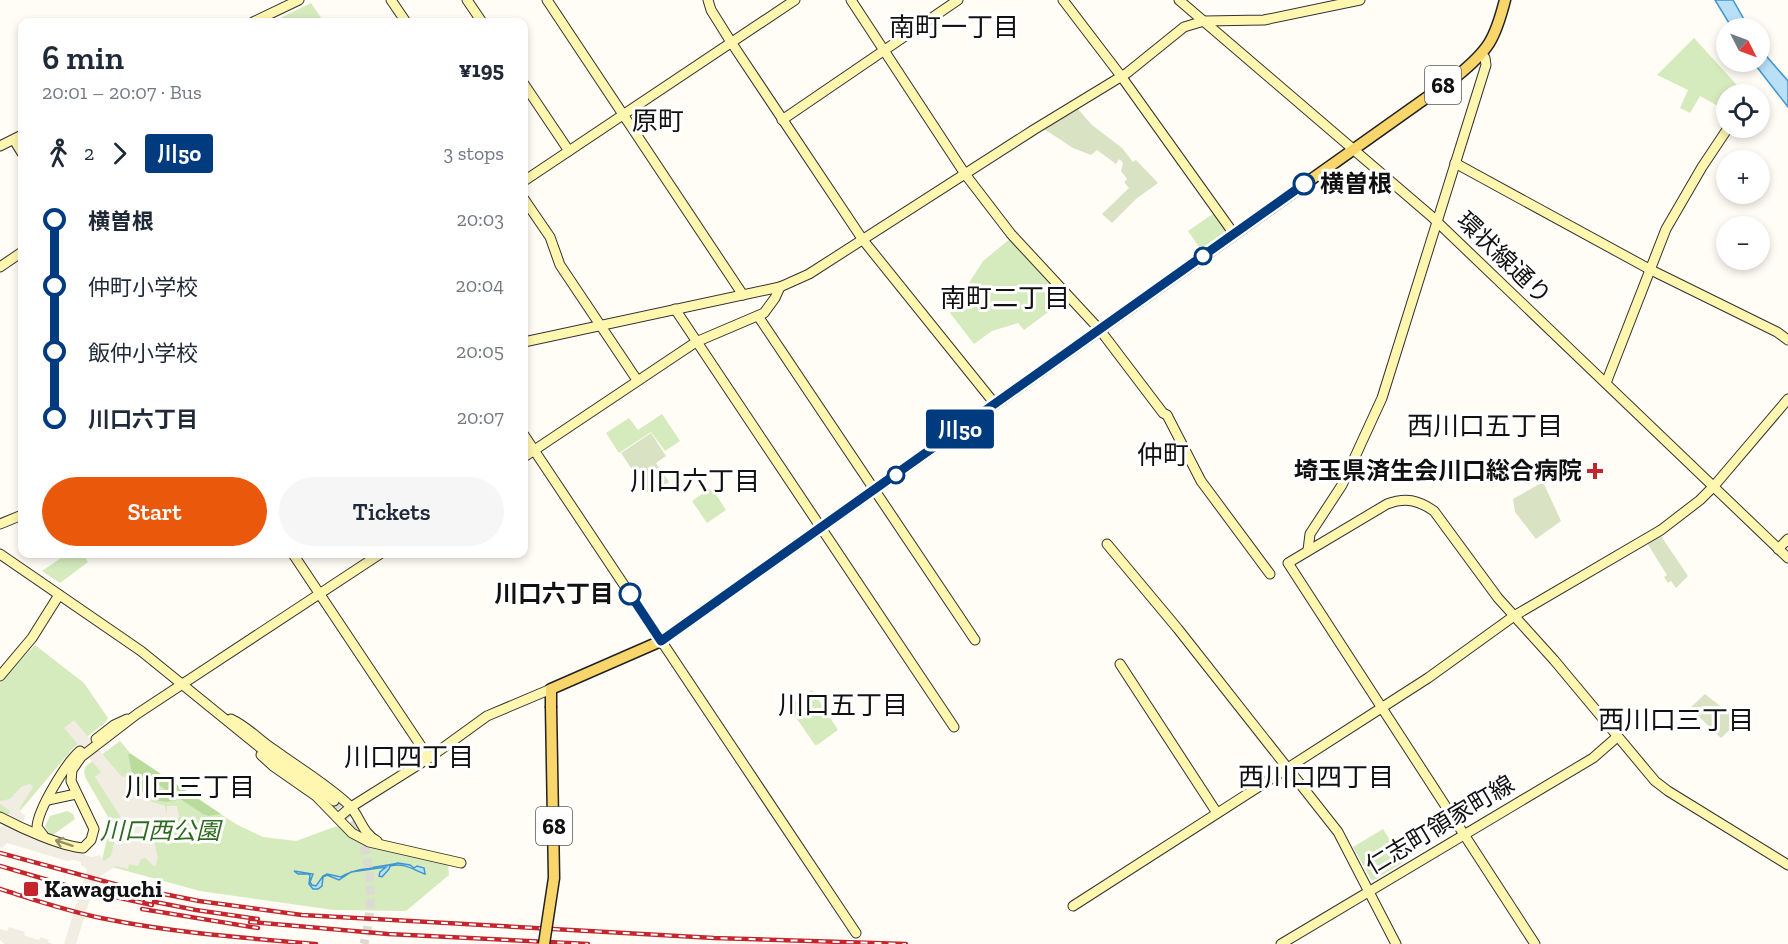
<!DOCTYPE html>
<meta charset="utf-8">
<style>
body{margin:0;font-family:"Zilla Slab","Noto Sans JP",serif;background:#f6f6f7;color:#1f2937;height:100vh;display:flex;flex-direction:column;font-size:22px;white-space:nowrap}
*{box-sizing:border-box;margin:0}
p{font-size:20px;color:#747a83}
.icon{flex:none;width:33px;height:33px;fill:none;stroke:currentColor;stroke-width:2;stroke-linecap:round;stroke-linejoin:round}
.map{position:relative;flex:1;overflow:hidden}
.sheet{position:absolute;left:18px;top:18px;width:510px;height:540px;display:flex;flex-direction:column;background:#fff;border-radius:12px;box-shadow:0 3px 9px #0003}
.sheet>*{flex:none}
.badge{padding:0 12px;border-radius:4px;font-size:21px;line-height:39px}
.needle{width:39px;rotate:132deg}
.tools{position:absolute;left:1716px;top:18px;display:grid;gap:12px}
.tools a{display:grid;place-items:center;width:54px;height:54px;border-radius:50%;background:#fff;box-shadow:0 3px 9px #0003;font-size:30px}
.map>.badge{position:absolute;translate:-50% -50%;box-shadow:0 0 0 3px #fff}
.legs{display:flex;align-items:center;gap:9px;height:66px;padding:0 24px;font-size:20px}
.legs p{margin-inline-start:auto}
.overview{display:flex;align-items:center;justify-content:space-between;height:102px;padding:0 24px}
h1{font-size:33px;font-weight:600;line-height:45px}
.button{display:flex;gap:12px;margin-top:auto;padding:12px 24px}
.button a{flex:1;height:69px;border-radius:36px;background:#ea580c;color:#fff;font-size:24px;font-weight:600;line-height:69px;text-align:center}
.button a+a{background:#f6f6f7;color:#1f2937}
ul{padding:0 24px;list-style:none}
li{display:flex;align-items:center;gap:21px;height:66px;font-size:22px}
li i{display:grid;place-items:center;width:9px;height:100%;margin:0 8px;background:currentColor}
li i::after{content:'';width:15px;height:15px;margin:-8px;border:4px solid;border-radius:50%;background:#fff}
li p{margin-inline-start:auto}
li:first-child i{background:linear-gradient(#0000 50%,currentColor 0)}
li:last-child i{background:linear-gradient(currentColor 50%,#0000 0)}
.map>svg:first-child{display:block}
.green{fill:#d5ebbd}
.forest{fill:#b9dc9c}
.cemetery{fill:#d9e3c4}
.plaza{fill:#f1ede2}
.water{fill:#b9e0f7;stroke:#3f96cf;stroke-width:1.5}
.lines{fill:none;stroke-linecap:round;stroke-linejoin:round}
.secondary-tunnel{stroke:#dbdad3;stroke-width:9;stroke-dasharray:9 4.5;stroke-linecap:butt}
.secondary-casing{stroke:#333;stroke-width:11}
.primary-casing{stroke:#222;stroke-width:13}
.secondary{stroke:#fff6b0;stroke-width:9}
.primary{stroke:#f9d66b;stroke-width:10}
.rail-casing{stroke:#c4262e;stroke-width:4.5}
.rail{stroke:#fff;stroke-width:2;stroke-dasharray:7;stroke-linecap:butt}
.primary-bridge-casing{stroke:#222;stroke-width:13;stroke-linecap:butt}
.primary-bridge{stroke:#f9d66b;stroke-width:10}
.oneway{stroke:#948f68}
.line-1-casing{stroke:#fff;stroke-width:14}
.line-1{stroke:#003b80;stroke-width:9}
.stop-1-dot{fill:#fff;stroke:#003b80;stroke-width:3}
.poi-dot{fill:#c4262e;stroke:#fff;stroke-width:2}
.labels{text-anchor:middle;stroke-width:6;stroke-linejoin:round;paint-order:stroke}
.shield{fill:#fff;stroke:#585858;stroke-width:1.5}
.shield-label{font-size:22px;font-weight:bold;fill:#111}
.stop-label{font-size:24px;font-weight:bold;fill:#111;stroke:#fff;text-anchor:start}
.street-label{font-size:24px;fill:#111;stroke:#fff}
.poi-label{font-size:24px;font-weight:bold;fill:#111;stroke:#fff;text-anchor:end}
.park-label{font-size:24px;font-style:italic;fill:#2f6b1f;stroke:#fff}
.neighbourhood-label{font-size:26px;fill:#111;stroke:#fff}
</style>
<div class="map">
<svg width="1788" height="944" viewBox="0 0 1788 944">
<rect width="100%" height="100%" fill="#fffdf5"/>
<g class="green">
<polygon points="311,3 324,22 272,22"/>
<polygon points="1694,38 1745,94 1726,94 1720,107 1700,96 1690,113 1680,108 1688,90 1657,75"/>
<polygon points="1214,213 1228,232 1202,251 1188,231"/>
<polygon points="1011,238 1066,299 1024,330 1018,323 992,331 974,344 950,313 983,261"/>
<polygon points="662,414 680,441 665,451 651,432 619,453 606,433 629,418 638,430"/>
<polygon points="709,489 713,490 726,510 707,523 692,501"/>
<polygon points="67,554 83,554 88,562 60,583 42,571"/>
<polygon points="35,645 84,683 108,718 106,722 74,747 20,811 4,816 0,813 0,683"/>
<polygon points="812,690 838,730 817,745 815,745 788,706"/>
<polygon points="120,741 131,754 181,788 236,824 263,837 296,841 337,826 360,842 448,865 449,875 406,911 334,910 200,891 101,864 111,822 85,777 84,771 86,766"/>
<polygon points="67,811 73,814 75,819 53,835 49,834 45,826 50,816"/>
<polygon points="1383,829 1404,862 1372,881 1353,847"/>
</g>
<g class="forest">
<polygon points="128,754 131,754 221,814 209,816 203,814 148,778 135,775 132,773"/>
<path d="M134 777 145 781 177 800C159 806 141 795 130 781Z"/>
</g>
<g class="cemetery">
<polygon points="1077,108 1092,125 1122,148 1133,162 1136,160 1158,183 1136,199 1112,223 1102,214 1129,188 1124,182 1127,179 1121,171 1123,163 1119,159 1116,164 1097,150 1091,155 1073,148 1044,129"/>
<polygon points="651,433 666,456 656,463 669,482 649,495 621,453"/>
<polygon points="1543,482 1561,521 1536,539 1515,512 1513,499"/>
<polygon points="1661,536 1688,576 1676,588 1671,581 1668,583 1664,577 1667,575 1647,543"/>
<polygon points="1705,694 1737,719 1736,724 1721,738 1690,708"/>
</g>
<g class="plaza">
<polygon points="74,720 121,776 125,777 132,773 132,778 130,781 148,797 147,800 165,806 167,814 167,806 177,806 179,817 166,823 157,834 154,841 158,858 155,867 145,858 141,859 138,866 129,864 128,869 116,866 96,879 76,944 64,944 87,869 81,865 81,862 73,860 67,861 7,843 2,848 0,847 0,827 3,826 10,811 0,804 0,801 10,799 21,787 30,784 33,787 20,808 21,813 25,815 23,824 30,837 92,857 100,855 104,861 111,856 120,816 95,777 101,772 64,728"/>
<polygon points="9,927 25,932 24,935 26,936 39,940 40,937 49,940 48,942 53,944 4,944 0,940 0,929 7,931"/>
</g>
<g class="water">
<polygon points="1715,0 1733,0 1749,28 1732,28"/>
<polygon points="1760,45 1768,58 1788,81 1788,107 1753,62 1760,62"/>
<path d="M398 863 410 865 414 868 417 866 424 868 425 874C413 870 404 862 390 866L389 869 382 877 379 876 380 872 386 867 351 872 339 880 327 875 323 877 322 886 318 889H313L309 884 310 875 308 874H298L294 871 313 874 310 882 312 885 316 886 323 876 327 874 341 877C355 868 381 867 398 863Z"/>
</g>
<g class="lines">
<path class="secondary-tunnel" d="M334 801C344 815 359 831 364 847 373 877 372 914 364 944"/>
<g class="secondary-casing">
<g id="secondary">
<polyline points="391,0 406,22"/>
<polyline points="467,0 482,22"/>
<polyline points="547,0 743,295"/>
<polyline points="708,0 711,10 731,42 863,240 995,404"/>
<polyline points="851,0 965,174 1011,234 1100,330 1163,413 1167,415 1201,481 1270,574"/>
<polyline points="1063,0 1121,76 1234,234"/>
<polyline points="1179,0 1431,216 1788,558"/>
<polyline points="253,22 299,0"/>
<polyline points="524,84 569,151"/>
<polyline points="782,120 958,0"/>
<polyline points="14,140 22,153"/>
<polyline points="0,146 22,135"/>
<polyline points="1455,163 1651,270 1777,332 1788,340"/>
<polyline points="524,181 795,0"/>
<polyline points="524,199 550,237 560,265 637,380"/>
<polyline points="0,267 22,252"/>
<polyline points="675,309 954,727"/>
<polyline points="758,316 975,640"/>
<polyline points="524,342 780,287 809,274 1035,129 1127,73 1184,27 1204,21 1264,20 1360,0"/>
<polyline points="1606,383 1666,229 1702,167 1728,128"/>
<polyline points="524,435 856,933"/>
<polyline points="524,457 696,342 764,313 775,298 780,287"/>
<polyline points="0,524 22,515"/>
<polyline points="1107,544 1178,629 1338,832 1396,944"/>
<polyline points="1778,549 1788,539"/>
<polyline points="1308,550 1310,534 1342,485 1382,398 1486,65 1485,58 1481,54"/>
<polyline points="0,554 141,651 268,754 313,784 334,801"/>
<polyline points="293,554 429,758"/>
<polyline points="1120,664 1217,813"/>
<polyline points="0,676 32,638 59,595"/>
<path d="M231 719C248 727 258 739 273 749 299 768 325 783 349 805 360 816 362 833 377 841"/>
<polyline points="96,739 114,725 127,719"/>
<polyline points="261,755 273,766 316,796 352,833 369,842 461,863"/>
<polyline points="48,800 76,794"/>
<path d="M0 817C21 828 60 846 83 848L91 840 94 829 71 781 72 770 81 757 137 714 380 554"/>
<polyline points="338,818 351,807 429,758 487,716 551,689"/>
<path d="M43 835 37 827C38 809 66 763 80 751"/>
<polyline points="1073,906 1428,678 1514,616 1661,530 1700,500 1714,486 1788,399"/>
<polyline points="1281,944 1593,758 1617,737"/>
<path d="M1535 944 1288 563 1387 504C1406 497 1418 500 1434 511L1498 598 1554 660 1655 781 1668 791 1788 865"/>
</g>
</g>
<g class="primary-casing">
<path id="primary" d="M551 706V689L661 641 1457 76C1489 50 1495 39 1505 0"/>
</g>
<use href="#secondary" class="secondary"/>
<use href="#primary" class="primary"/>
<g class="rail-casing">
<g id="rail">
<polyline points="0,853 118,885 199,901 302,915 714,938 906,944"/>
<polyline points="0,866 75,888 152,905"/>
<path d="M0 889C35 900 70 912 106 919 175 933 246 938 316 944"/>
<polyline points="145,900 196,910 258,919"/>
<polyline points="142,909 258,928"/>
<polyline points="250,922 388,934 588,944"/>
</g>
</g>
<use href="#rail" class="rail"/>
<g class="primary-bridge-casing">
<polyline id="primary-bridge" points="544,944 554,878 551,706"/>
</g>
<use href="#primary-bridge" class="primary-bridge"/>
</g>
<defs><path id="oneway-shaft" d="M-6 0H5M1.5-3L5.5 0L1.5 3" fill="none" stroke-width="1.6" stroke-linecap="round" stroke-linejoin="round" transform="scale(1.5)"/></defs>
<use class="oneway" href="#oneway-shaft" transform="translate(64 843) rotate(-162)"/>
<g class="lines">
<g class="line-1-casing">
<polyline id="line-1" points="630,594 661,641 1304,184"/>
</g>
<use href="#line-1" class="line-1"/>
</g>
<g class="stop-1-dot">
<circle cx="1304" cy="184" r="10"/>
<circle cx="1203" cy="256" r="8"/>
<circle cx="896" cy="475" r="8"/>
<circle cx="630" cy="594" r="10"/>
</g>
<g class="poi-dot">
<path d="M1592 462h6v6h6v6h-6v6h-6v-6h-6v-6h6z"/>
<rect x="23" y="881" width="16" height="16" rx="3"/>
</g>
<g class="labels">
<g class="shield">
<rect x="1425" y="66" width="36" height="38" rx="4.5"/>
<rect x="536" y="807" width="36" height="38" rx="4.5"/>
</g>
<g class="shield-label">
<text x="1443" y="93">68</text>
<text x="554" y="834">68</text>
</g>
<g class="stop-label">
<text x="1320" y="192">横曽根</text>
<text x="614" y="602" text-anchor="end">川口六丁目</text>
</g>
<g class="street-label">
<text transform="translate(1504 258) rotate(44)" y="8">環状線通り</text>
<text transform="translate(1440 825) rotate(-31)" y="8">仁志町領家町線</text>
</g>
<g class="poi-label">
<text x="1582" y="479">埼玉県済生会川口総合病院</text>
<text x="44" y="897" text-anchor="start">Kawaguchi</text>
</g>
<g class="park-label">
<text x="160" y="839">川口西公園</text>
</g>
<g class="neighbourhood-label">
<text x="954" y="36">南町一丁目</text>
<text x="658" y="130">原町</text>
<text x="1005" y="307">南町二丁目</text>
<text x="1485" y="435">西川口五丁目</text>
<text x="1163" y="464">仲町</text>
<text x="695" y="490">川口六丁目</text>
<text x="843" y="714">川口五丁目</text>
<text x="1676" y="729">西川口三丁目</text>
<text x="409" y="766">川口四丁目</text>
<text x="1316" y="786">西川口四丁目</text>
<text x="190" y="796">川口三丁目</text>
</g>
</g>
</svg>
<div class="tools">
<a><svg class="needle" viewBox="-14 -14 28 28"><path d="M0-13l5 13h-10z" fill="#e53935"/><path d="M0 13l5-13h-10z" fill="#747a83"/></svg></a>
<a><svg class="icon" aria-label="locate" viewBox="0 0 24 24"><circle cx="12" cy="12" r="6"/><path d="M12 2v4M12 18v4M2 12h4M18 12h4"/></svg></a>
<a>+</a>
<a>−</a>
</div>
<b class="badge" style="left:960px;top:429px;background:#003b80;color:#fff">川50</b>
<section class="sheet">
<div class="overview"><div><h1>6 min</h1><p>20:01 – 20:07 · Bus</p></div><b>¥195</b></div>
<div class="legs"><svg class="icon" aria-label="walk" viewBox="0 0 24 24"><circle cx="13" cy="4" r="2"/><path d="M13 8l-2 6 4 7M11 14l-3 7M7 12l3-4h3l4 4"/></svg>2<svg class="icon" aria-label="forward" viewBox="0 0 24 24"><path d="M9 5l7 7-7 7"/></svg><b class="badge" style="background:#003b80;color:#fff">川50</b><p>3 stops</p></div>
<ul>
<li><i style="color:#003b80"></i><b>横曽根</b><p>20:03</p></li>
<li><i style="color:#003b80"></i><span>仲町小学校</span><p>20:04</p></li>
<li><i style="color:#003b80"></i><span>飯仲小学校</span><p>20:05</p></li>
<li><i style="color:#003b80"></i><b>川口六丁目</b><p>20:07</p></li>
</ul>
<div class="button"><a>Start</a><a>Tickets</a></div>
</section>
</div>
